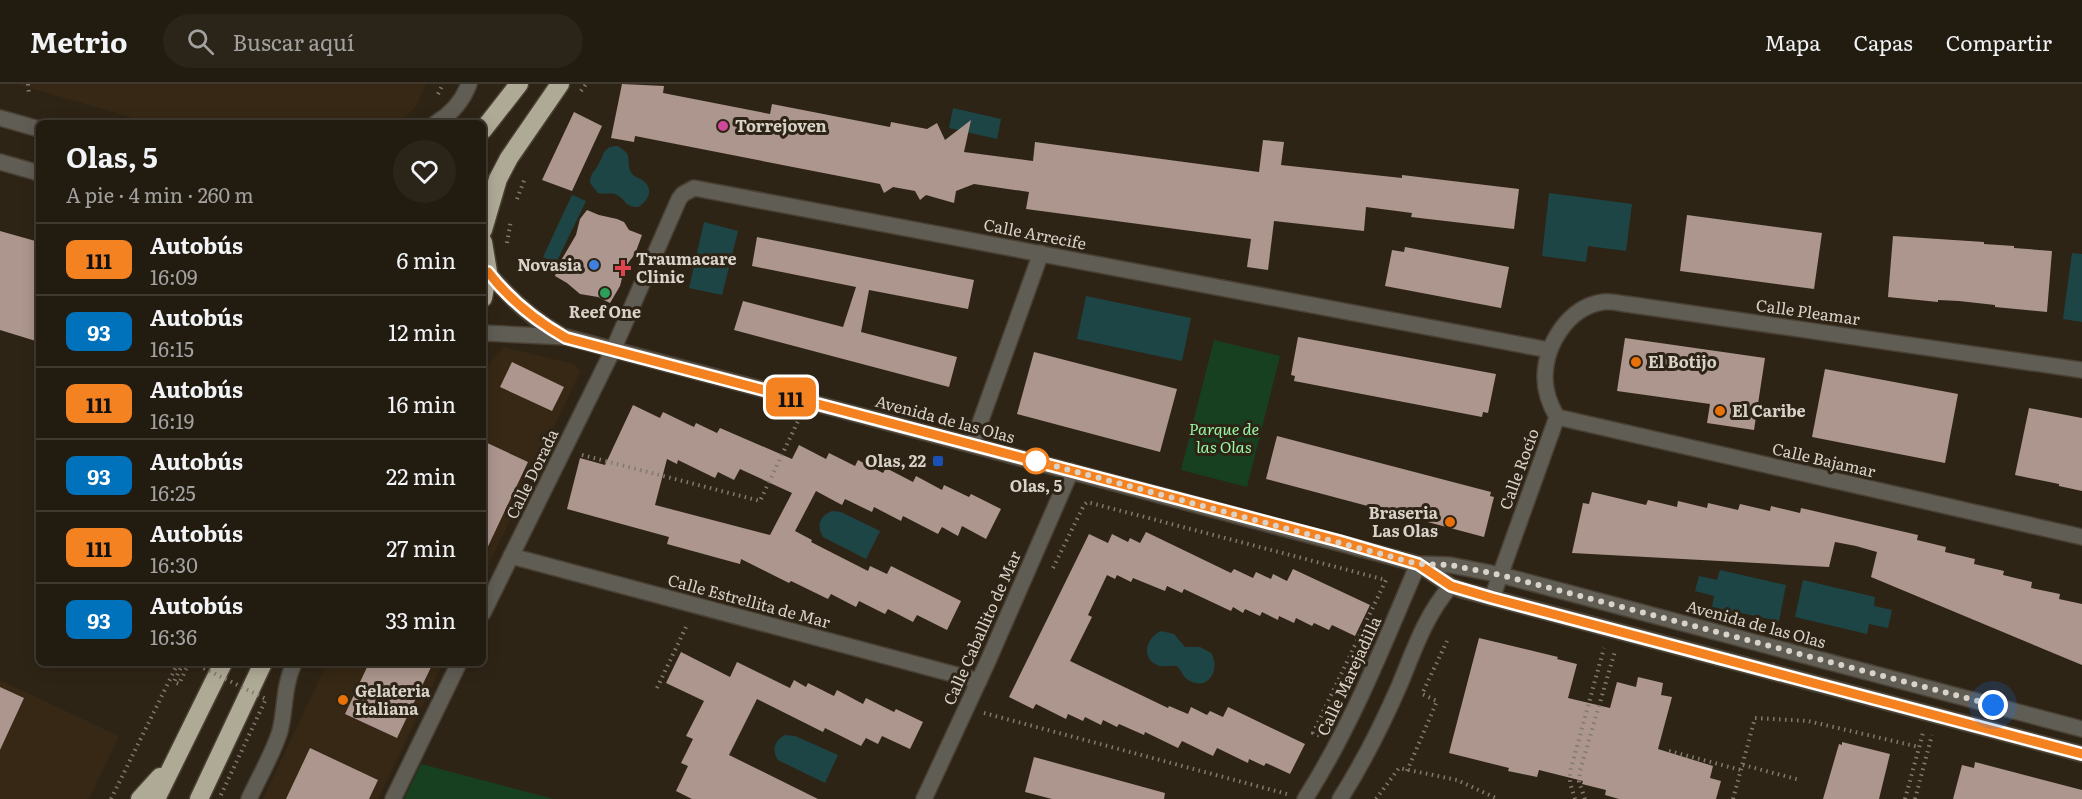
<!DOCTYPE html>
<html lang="es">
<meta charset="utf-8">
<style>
body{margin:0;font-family:Literata,serif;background:#2a2419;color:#f1f3f6;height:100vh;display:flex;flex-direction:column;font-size:22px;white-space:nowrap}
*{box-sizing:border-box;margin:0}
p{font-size:20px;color:#a2a19f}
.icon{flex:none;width:33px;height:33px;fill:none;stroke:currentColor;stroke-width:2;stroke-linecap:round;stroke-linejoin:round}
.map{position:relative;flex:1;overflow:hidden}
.details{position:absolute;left:36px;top:36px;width:450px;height:546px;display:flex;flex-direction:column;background:#221b10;border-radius:9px;box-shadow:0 3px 15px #0003,0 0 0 2px #3f3930}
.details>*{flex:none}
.badge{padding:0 12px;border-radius:9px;font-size:21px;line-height:39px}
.you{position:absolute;width:30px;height:30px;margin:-15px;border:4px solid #fff;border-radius:50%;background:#1a73e8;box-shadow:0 0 0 9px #1a73e833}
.map>.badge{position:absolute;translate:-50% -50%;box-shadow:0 0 0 3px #fff}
.round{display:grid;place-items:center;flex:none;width:63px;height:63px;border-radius:32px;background:#2a2419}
.summary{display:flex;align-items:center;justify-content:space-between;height:102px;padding:0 30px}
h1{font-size:28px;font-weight:700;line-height:45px}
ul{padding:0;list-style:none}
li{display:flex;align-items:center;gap:18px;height:72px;padding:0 30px;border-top:2px solid #3f3930}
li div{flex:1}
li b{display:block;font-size:22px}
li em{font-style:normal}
li .badge{min-width:66px;font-weight:700;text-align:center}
header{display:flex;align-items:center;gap:36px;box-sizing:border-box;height:84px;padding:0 30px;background:#221b10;border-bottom:2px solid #3f3930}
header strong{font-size:28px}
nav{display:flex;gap:33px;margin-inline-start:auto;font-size:21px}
.search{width:420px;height:54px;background:#2a2419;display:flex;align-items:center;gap:15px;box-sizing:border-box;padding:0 21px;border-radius:33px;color:#a2a19f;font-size:22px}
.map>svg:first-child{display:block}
.built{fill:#362814}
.green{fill:#174020}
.water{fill:#1d4546}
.building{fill:#ac968e;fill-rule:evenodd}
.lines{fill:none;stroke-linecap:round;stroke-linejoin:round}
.minor-casing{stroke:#494033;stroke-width:18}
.highway-casing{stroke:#494033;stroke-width:21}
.path{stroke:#827a6e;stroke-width:4;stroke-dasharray:1.5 4.5;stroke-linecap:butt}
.minor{stroke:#605d55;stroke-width:15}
.highway{stroke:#afaa96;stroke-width:18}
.path-bridge{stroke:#827a6e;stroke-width:4;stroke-dasharray:1.5 4.5;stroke-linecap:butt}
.line-casing{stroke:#fff;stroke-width:14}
.line{stroke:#f58220;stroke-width:9}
.walk{stroke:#d9d2c9;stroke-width:6;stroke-dasharray:0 10.8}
.hotel-dot{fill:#d1479c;stroke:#2e2416;stroke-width:2}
.shop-dot{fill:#3f7fe0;stroke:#2e2416;stroke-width:2}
.health-dot{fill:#e0444e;stroke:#2e2416;stroke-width:2}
.leisure-dot{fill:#2e9e5b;stroke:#2e2416;stroke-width:2}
.food-dot{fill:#e8710a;stroke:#2e2416;stroke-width:2}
.transit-dot{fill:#1a4fb4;stroke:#2e2416;stroke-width:2}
.stop-dot{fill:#fff;stroke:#f58220;stroke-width:3}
.labels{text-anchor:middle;stroke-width:6;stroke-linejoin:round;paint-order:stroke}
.poi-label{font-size:16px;font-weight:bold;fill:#d9d2c9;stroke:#2e2416;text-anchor:start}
.street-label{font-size:16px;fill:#d9d2c9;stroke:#2e2416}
.park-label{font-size:16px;font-style:italic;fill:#97f6a6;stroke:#2e2416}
.stop-label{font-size:16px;font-weight:bold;fill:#d9d2c9;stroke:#2e2416}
</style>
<header>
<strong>Metrio</strong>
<div class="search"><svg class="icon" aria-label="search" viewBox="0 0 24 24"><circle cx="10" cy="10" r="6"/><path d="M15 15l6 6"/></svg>Buscar aquí</div>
<nav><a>Mapa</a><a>Capas</a><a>Compartir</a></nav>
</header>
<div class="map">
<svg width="2082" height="715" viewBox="0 0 2082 715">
<rect width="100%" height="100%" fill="#2e2416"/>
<g class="built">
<polygon points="17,0 426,0 416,22 404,34 384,39 150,39"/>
<polygon points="504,263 574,280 580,288 483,493 483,286"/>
<polygon points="327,579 443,579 378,715 263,715"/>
<polygon points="0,596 119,652 89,715 0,715"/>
</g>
<g class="green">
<polygon points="1214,256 1280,272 1247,403 1181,386"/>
<polygon points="421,680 554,715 404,715"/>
</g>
<g class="water">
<polygon points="953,24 1001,35 997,55 949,44"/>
<path d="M618 62 627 69C630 75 627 82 631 88 633 93 638 93 642 96 655 104 648 118 638 123 624 123 627 116 617 111 611 108 604 111 598 109L590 99C590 90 594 88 598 81 605 71 602 62 618 62Z"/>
<polygon points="1549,109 1632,120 1626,167 1588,162 1586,178 1542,172"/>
<polygon points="572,111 586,117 556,179 543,173"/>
<polygon points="704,138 738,147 722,211 689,204"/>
<polygon points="2072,169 2082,170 2082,238 2063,235"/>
<polygon points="1086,212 1191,234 1182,277 1077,255"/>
<path d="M832 427 841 428 880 447 866 475 823 453C816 441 820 432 832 427Z"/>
<polygon points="1720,486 1786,501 1779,537 1712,523 1714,512 1695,507 1699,492 1717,496"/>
<polygon points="1803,496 1875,513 1874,522 1892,526 1888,544 1869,540 1867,550 1795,533"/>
<path d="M1161 547 1174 550 1185 563H1200L1211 569C1221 584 1209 607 1190 597 1183 594 1182 587 1177 582 1170 581 1163 584 1157 581 1140 573 1147 553 1161 547Z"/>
<path d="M785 651 795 652 838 671 825 699 778 676C771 666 775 656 785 651Z"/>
</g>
<g class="building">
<polygon points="622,0 664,2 663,9 770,30 772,20 890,43 891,38 927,45 937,39 945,56 971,36 964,68 1033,77 1035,58 1259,88 1263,56 1284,58 1281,81 1402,94 1402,91 1519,105 1514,145 1411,133 1412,129 1366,123 1364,147 1274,137 1268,186 1247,183 1251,155 1026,125 1029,108 974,100 956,107 954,119 926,111 920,116 915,107 893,103 884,109 880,100 635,52 634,58 611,54"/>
<polygon points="574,28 602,42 572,107 542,96"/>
<polygon points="587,126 599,131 617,135 624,138 629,146 642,151 635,170 628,179 629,187 623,190 620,202 610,219 598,213 580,210 567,199 555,192 559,180 576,151 580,135"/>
<polygon points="1687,131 1822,149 1814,205 1680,187"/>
<polygon points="0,147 39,158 39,258 0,246"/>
<polygon points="1893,152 1984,158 1984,160 2014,162 2014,164 2052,167 2047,228 1995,223 1995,221 1959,217 1938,216 1938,218 1888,213"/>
<polygon points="757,153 974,196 968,225 869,206 861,248 957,273 949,303 734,246 743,217 843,243 856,203 752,182"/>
<polygon points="1405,163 1509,183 1501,224 1385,202 1392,166 1404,168"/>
<polygon points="1298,253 1496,290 1488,329 1483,328 1482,333 1294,297 1295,292 1291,291"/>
<polygon points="1625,254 1765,274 1754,346 1707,339 1710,320 1617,307"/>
<polygon points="1034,268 1177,305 1160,368 1017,330"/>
<polygon points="512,278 564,303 552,327 500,303"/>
<polygon points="1825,285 1958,310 1945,379 1812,353"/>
<path d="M633 321 660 334 663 328 694 343 696 339 717 349 720 344 792 375 799 361 826 375 829 369 855 382 858 376 883 389 886 384 913 398 916 392 942 406 944 401 969 413 971 410 1001 425 986 455 962 442 958 452 942 443 938 450 903 432 901 437 874 423 872 428 845 415 842 421 816 407 795 447 812 456 811 458 868 487 870 482 887 490 891 482 961 517 947 546 917 531 913 538 888 525 885 530 859 517 856 523 831 510 828 515 791 497 789 499 741 475 740 480 667 460 669 453 567 425 580 374 605 381ZM667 375 677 380 678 376 715 394 718 388 734 396 740 385 792 409 770 451 655 421Z"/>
<polygon points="2029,324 2082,334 2082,407 2059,402 2059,400 2015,391"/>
<polygon points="1277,352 1491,408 1490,412 1494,413 1484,453 1266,395"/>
<polygon points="483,357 528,378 483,473"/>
<polygon points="1592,408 1646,421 1648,416 1677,423 1678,417 1707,424 1708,419 1738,426 1740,420 1770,427 1771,422 1800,429 1801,424 1918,451 1917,456 1946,463 1945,468 1975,475 1974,480 2004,487 2003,491 2032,498 2031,504 2060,510 2059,515 2082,520 2082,581 1871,493 1877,468 1856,462 1835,458 1829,483 1572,469 1583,419 1589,420"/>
<polygon points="1146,448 1231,489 1234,485 1253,494 1256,488 1271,495 1273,490 1287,497 1293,485 1370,521 1355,552 1332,541 1329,546 1314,539 1312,542 1296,534 1294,539 1279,532 1278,536 1262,528 1260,532 1245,525 1243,529 1233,523 1231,527 1184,505 1182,509 1167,502 1165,507 1133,494 1131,498 1117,491 1115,495 1107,491 1088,531 1092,533 1070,577 1168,624 1169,622 1188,630 1191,623 1207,631 1210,627 1223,633 1228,623 1305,660 1290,690 1266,679 1264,682 1249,675 1248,679 1217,664 1213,672 1182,657 1178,664 1145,648 1144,651 1119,640 1117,643 1103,636 1101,641 1085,633 1083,637 1068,630 1066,635 1036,620 1033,625 1009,613 1089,450 1108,459 1112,450 1128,458 1130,454 1140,459"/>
<polygon points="1479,554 1558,573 1557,575 1577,580 1568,614 1610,624 1617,598 1636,603 1638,593 1663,599 1661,611 1672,613 1658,665 1713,682 1710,694 1721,697 1716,715 1619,715 1605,711 1606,706 1582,700 1583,697 1539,686 1537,693 1508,687 1509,684 1449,669"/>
<polygon points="681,568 730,593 737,578 790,604 794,596 806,603 808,599 834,612 837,606 863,620 866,614 894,628 896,625 923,638 910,665 882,652 878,660 866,654 861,662 825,644 823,648 757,615 729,671 818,715 692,715 676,707 688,682 681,679 693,655 686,652 704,617 666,599"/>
<polygon points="369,579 433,579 397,654 345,630"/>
<polygon points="0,603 24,614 0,666"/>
<polygon points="1842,658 1890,670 1879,715 1823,715 1839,660 1842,661"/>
<polygon points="310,664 378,696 369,715 286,715"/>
<polygon points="1034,673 1165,709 1164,715 1052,715 1025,708"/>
<polygon points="1975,678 2082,706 2082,715 1953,715 1962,681 1974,684"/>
</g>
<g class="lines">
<g class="minor-casing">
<g id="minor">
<polyline points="0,34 39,45"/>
<path d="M436 39C451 30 463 16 469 0"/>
<polyline points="0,78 39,89"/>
<path d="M488 188C508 213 533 235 561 251"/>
<polyline points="483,249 566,253 1418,480 1450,481 1501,491 2082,645"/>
<polyline points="1557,333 2082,453"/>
<polyline points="972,361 1041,169"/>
<polyline points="511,472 979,597"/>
<polyline points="1418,480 1451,502 1462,506 2082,670"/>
<path d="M1492 514 1557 333C1550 321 1545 308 1545 294 1545 261 1568 223 1603 218 1610 217 1619 219 1626 220L2082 286"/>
<polyline points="483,529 613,266 679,115 683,110 694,104 1549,266"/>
<path d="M249 715C259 693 273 670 280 647 286 623 283 604 294 579"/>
<polyline points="393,715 459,579"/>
<polyline points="924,715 988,577 1071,387"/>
<path d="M1305 715C1352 641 1384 560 1418 480"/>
<path d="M1340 715C1363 679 1383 639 1400 600 1414 566 1426 530 1451 502"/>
</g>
</g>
<g class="highway-casing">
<g id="highway">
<polyline points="483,46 519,0"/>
<polyline points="483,146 498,95 509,74 560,0"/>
<polyline points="483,158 488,188 483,214"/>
<polyline points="140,715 160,693"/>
<polyline points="156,715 223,579"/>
<polyline points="199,715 263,579"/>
</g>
</g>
<g class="path">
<polyline points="28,0 29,10"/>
<polyline points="581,7 586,0"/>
<polyline points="438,10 443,0"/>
<polyline points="517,115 525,94"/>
<polyline points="507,159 511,136"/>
<polyline points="582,371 760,417 799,335"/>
<polyline points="1053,484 1084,421 1087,418 1386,496 1313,649 1320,652"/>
<polyline points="183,579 174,598 179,600 189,579"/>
<polyline points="657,604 686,543"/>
<polyline points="984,629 1287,710"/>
<polyline points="1669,667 1741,686"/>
<polyline points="1743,681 1800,696"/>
<polyline points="1407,687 1437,617 1422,610 1447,557"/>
<polyline points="111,715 178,579"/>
<polyline points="1376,715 1399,684 1457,696 1498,715"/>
<polyline points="1575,715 1570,699 1570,688 1604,564"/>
<polyline points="1585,715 1579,698 1580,687 1615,567"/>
<polyline points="1733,715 1755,634 1808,637 1919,663"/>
<polyline points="1905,715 1923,649 1921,648"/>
<polyline points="1915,715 1932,651"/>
</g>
<use href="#minor" class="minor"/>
<use href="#highway" class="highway"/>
<polyline class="path-bridge" points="193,579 266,615 219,715"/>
</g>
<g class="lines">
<g class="line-casing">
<path id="line" d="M488 188C509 215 536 237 566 254L1339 457 1418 480 1451 502 1492 514 2082 670"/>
</g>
<use href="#line" class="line"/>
<polyline class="walk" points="1036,377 1418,480 1450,481 1501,491 1993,621"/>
</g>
<circle class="hotel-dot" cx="723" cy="42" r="6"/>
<circle class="shop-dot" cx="594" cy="181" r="6"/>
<path class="health-dot" d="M620 175h6v6h6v6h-6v6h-6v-6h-6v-6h6z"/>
<circle class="leisure-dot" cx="605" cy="209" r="6"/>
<g class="food-dot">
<circle cx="1636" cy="278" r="6"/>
<circle cx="1720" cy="327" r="6"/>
<circle cx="1450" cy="438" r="6"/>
<circle cx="343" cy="616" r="6"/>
</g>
<rect class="transit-dot" x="932" y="371" width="12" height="12" rx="3"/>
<circle class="stop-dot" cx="1036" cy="377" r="12"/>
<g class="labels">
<g class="poi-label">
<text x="735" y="48">Torrejoven</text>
<text x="636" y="181">Traumacare<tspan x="636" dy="18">Clinic</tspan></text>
<text x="582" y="187" text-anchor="end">Novasia</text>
<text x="605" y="234" text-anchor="middle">Reef One</text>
<text x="1648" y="284">El Botijo</text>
<text x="1732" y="333">El Caribe</text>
<text x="926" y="383" text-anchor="end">Olas, 22</text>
<text x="1438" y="435" text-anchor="end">Braseria<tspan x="1438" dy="18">Las Olas</tspan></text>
<text x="355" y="613">Gelateria<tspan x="355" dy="18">Italiana</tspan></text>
</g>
<g class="street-label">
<text transform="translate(1035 150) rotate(11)" y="6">Calle Arrecife</text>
<text transform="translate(1808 228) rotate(8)" y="6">Calle Pleamar</text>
<text transform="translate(945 335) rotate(15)" y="6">Avenida de las Olas</text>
<text transform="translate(1824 376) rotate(13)" y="6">Calle Bajamar</text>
<text transform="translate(1519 385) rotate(-70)" y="6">Calle Rocío</text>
<text transform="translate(532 390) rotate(-64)" y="6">Calle Dorada</text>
<text transform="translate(749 517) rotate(15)" y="6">Calle Estrellita de Mar</text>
<text transform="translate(1756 540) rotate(15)" y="6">Avenida de las Olas</text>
<text transform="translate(982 544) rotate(-66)" y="6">Calle Caballito de Mar</text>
<text transform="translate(1349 592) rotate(-65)" y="6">Calle Marejadilla</text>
</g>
<g class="park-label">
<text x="1224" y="351">Parque de<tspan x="1224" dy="18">las Olas</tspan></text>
</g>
<g class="stop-label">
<text x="1036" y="408">Olas, 5</text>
</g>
</g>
</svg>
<div class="you" style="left:1993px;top:621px"></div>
<b class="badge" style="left:791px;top:313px;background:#f58220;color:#111">111</b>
<section class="details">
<div class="summary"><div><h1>Olas, 5</h1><p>A pie · 4 min · 260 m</p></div><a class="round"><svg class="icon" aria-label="heart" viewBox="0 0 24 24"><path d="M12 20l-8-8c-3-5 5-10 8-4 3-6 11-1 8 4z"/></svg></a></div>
<ul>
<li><span class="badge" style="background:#f58220;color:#111">111</span><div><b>Autobús</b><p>16:09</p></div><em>6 min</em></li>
<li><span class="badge" style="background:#0072bc;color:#fff">93</span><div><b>Autobús</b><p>16:15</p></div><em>12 min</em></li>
<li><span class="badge" style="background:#f58220;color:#111">111</span><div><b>Autobús</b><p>16:19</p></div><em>16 min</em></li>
<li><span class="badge" style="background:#0072bc;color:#fff">93</span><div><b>Autobús</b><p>16:25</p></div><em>22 min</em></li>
<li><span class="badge" style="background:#f58220;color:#111">111</span><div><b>Autobús</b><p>16:30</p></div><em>27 min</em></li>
<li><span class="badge" style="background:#0072bc;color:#fff">93</span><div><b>Autobús</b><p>16:36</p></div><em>33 min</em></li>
</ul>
</section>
</div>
